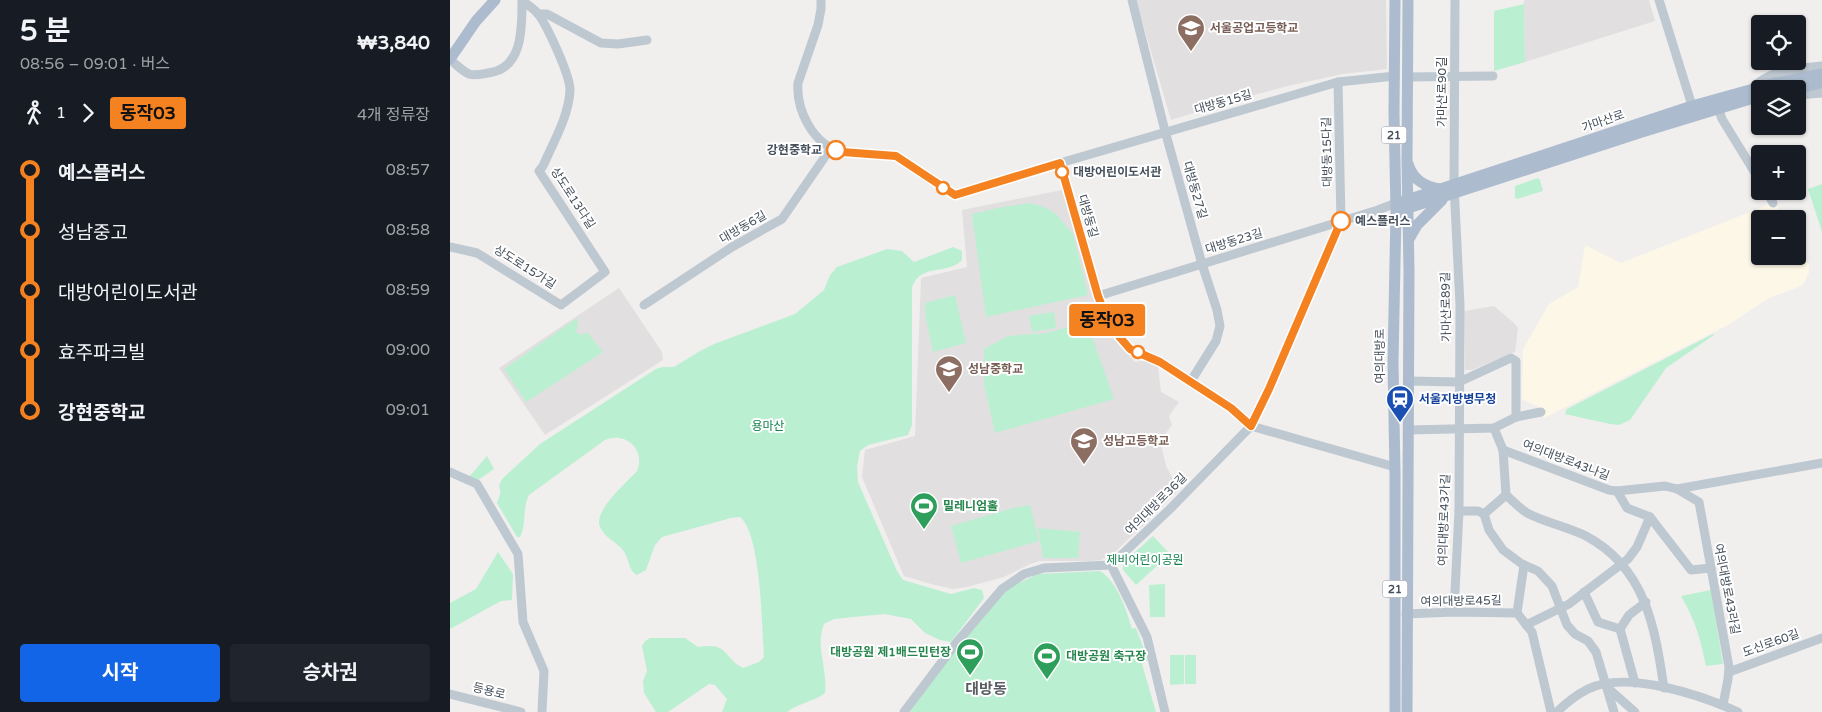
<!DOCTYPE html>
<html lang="ko">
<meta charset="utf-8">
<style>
body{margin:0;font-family:"Varela Round","Noto Sans KR",sans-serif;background:#20242c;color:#f1f3f6;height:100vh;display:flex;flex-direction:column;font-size:19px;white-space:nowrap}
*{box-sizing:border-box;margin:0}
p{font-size:16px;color:#9ea1a6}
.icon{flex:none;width:28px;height:28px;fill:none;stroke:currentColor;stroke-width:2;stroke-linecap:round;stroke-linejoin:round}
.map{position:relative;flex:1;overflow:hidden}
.details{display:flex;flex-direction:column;background:#171b24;width:450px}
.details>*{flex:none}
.badge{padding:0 10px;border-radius:4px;font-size:18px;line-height:32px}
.buttons{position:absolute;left:1301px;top:15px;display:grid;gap:10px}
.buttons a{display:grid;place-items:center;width:55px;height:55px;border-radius:5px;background:#171b24;box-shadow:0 1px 4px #0004;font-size:25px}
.map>.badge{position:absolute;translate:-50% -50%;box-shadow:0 0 0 2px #fff}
.legs{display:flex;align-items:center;gap:8px;height:55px;padding:0 20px;font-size:16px}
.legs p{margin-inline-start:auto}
.headline{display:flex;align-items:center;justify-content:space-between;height:85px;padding:0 20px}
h1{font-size:28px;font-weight:700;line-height:38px}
.action{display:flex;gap:10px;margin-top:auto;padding:10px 20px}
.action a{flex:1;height:58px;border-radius:5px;background:#1265e6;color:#fff;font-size:20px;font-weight:700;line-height:58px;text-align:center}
.action a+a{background:#20242c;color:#f1f3f6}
ul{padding:0 20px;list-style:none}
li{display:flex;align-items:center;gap:18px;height:60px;font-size:19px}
li i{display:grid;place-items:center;width:8px;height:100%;margin:0 6px;background:currentColor}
li i::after{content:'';width:12px;height:12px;margin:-6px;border:4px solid;border-radius:50%;background:#171b24}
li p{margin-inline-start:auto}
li:first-child i{background:linear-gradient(#0000 50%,currentColor 0)}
li:last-child i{background:linear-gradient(currentColor 50%,#0000 0)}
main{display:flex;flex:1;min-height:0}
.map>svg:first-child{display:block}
.commercial{fill:#fcf7e6}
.education{fill:#e2dfe0}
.green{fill:#baf0d1}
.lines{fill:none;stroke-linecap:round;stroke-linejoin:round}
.minor{stroke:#bec8d1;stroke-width:9}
.major{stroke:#acbcce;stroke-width:11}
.line-1-casing{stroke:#fff;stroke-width:11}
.line-1{stroke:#f58220;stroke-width:8}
.stop-1-dot{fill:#fff;stroke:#f58220;stroke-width:2.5}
.labels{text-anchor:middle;stroke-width:4;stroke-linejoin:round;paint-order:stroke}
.shield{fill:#fff;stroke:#7d848d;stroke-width:1}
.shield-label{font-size:11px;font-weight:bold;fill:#45505c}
.education-label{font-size:12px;font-weight:bold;fill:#785e54;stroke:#fff;text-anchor:start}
.street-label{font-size:12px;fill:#45505c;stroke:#fff}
.stop-label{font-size:12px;font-weight:bold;fill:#45505c;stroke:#fff;text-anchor:start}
.transit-label{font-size:12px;font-weight:bold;fill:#164399;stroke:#fff;text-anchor:start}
.park-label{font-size:12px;fill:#13804e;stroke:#fff}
.leisure-label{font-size:12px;font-weight:bold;fill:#27864d;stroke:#fff;text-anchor:start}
.quarter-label{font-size:15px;font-weight:bold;fill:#5a5e63;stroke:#fff}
</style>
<main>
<section class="details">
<div class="headline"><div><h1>5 분</h1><p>08:56 – 09:01 · 버스</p></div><b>₩3,840</b></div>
<div class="legs"><svg class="icon" aria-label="walk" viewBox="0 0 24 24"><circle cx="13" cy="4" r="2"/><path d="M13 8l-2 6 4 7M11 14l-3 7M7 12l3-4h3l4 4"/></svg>1<svg class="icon" aria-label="forward" viewBox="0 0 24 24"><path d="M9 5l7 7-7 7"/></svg><b class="badge" style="background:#f58220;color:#111">동작03</b><p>4개 정류장</p></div>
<ul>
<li><i style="color:#f58220"></i><b>예스플러스</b><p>08:57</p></li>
<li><i style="color:#f58220"></i><span>성남중고</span><p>08:58</p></li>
<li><i style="color:#f58220"></i><span>대방어린이도서관</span><p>08:59</p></li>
<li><i style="color:#f58220"></i><span>효주파크빌</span><p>09:00</p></li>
<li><i style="color:#f58220"></i><b>강현중학교</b><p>09:01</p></li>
</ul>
<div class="action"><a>시작</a><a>승차권</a></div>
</section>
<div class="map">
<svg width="1372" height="712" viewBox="0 0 1372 712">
<rect width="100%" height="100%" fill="#f1eeee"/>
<polygon class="commercial" points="1325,202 1334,219 1310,219 1310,256 1348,256 1348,243 1359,265 1359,273 1353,285 1344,289 1319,298 1278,325 1094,418 1089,407 1072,399 1073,349 1099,304 1128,287 1135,245 1171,263"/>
<g class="education">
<polygon points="686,0 936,0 937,69 893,74 842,85 782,101 721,120"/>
<polygon points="1074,0 1199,0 1205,21 1075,62"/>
<polygon points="612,190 643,294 661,336 685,362 697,360 708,366 711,392 729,402 719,416 722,425 710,441 716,466 729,490 664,553 651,560 642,561 590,561 580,564 554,577 517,587 503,589 481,584 454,576 412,477 415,450 465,436 471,278 517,267 512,210"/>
<polygon points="169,288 212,352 213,360 95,435 49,368"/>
<polygon points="1044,306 1065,324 1068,328 1065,352 1022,370 1015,370 1014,311"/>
</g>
<g class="green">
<polygon points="1074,4 1075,62 1044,71 1044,11"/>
<polygon points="1088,178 1090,180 1093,191 1067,199 1065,198 1065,186"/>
<polygon points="1372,184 1372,232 1358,189"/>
<polygon points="580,203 597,208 608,216 623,234 638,295 536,317 522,214 553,207"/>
<path d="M503 247 512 251V260C497 276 472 262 462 287V425L458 435 418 445 410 451 407 467 408 482 447 571 453 580 501 594 524 588 532 590 534 598 501 642 490 640 475 633 461 619 434 614 384 619 374 624C365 647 378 669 375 693 364 702 348 703 337 712H272L277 699 265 685 259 684 218 712H206L194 693 193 681 197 671 192 646 195 641 200 638H235L248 647C280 642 271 656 293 668L309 662 314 657C312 628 311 533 290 517L281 518 212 537 205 545 196 570 187 575C178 571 180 558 172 549 165 541 155 538 150 527 143 511 176 483 187 471 196 450 176 431 155 440L79 495C72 508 77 523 70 537H67L47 503C49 495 52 496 49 486L52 479 90 444 206 369 212 367H224L250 351 264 344 345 314 374 290 380 275 387 267 437 249 452 251 464 262Z"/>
<polygon points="505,295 516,343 483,352 476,318 475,303"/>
<polygon points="604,312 606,328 582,332 579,316"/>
<polygon points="127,318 128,324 126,332 132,335 137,332 153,352 76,402 54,369"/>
<polygon points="637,322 664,399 545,433 534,384 534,349 558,336 596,333"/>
<polygon points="1263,334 1264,335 1216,368 1180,420 1169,425 1160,424 1115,414 1117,409"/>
<polygon points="37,456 44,469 27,481 19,477"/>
<polygon points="580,505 589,541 511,563 501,526 563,508"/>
<polygon points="588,528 630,532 628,558 593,558"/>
<polygon points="703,536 720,554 686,585 673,570 673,563"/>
<polygon points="48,552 63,574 62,600 51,601 0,629 0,603 26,589"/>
<path d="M650 571C667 581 677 611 682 629L686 628 698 660 692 664 706 712H460L480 683 538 607 562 586 588 574Z"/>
<polygon points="715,584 715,617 700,617 699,585"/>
<path d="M1261 590 1273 664 1256 666C1250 637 1246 622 1231 596Z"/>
<polygon points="720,655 734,655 734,684 720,685"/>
<rect x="735" y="655" width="11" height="29"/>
</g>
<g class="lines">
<g class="minor">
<path d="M371 0V9L368 25 348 83C346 110 363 145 392 152 408 156 433 151 446 157 452 159 457 164 462 167 477 177 491 186 505 195L610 163 653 312 660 326 680 349 711 362 781 408 801 426 945 467"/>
<polyline points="682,0 715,131 752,264 767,310 770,326 766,341 741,381"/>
<polyline points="1209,0 1244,112"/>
<polyline points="88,14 97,14 151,43 168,44 197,40"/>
<path d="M0 60C6 64 12 71 19 74 25 76 32 74 38 73 73 69 72 28 72 1"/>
<polyline points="957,77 1043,76"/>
<path d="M1302 89C1317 70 1349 68 1372 66"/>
<polyline points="1348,95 1372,93"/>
<polyline points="1267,104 1272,119 1310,181"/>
<polyline points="610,163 888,82 945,76"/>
<polyline points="1316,191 1323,203"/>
<path d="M0 247 27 253 111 305 155 272 89 171 93 166C103 143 119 116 120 90 120 75 98 28 89 15 85 9 77 5 72 0"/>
<polyline points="648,296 928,210 946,203"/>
<polyline points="194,305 282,247 332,219 381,148"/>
<polyline points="958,381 1009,382 1061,358 1066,361 1066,417"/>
<polyline points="1044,428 1053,450 1159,490 1167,491 1215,486 1227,489 1372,463"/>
<polyline points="958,430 1044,428 1066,417 1091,412"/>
<path d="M1053 450 1056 495C1063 501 1071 510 1079 514 1097 523 1118 527 1136 536 1196 568 1205 628 1214 688"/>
<polyline points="0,472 27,484 68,554 73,622 94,671 92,712"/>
<polyline points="1227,489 1249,502 1279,667 1278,679 1273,705"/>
<polyline points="1167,491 1177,508 1200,517 1241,570 1261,568"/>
<polyline points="1009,511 1028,511 1034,514 1039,530 1053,550 1072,564 1088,571 1102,586 1117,625 1125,634 1138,641 1146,652 1164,712"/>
<polyline points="1034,514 1056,495"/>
<polyline points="661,565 697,637 715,712"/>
<polyline points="1134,592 1148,622 1170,629"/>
<polyline points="1004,612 1009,511 1010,305 1004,185 1005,0"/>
<polyline points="1067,613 1074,565"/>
<polyline points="956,614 1004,612 1067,613 1082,632 1101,712"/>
<polyline points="1076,625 1119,604 1178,559 1187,547 1200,517"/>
<polyline points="1170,629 1185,683"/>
<polyline points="1170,629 1179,615 1196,602"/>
<polyline points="1279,672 1372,638"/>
<polyline points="1159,689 1185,712"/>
<polyline points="0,694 71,712"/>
<polyline points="454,712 507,642 552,589 574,574 594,568 661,565 720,509 801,426 810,408 891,221 888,82"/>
<path d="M1107 712C1116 703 1126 695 1138 689 1177 670 1251 695 1288 712"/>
</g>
<g class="major">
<polyline points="945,0 944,113 946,212 943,362 945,473 945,712"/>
<polyline points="0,59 26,21 45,0"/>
<polyline points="1342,89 1372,83"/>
<path d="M958 164C963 180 974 186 990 189"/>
<polyline points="951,202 1242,106 1325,83 1372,74"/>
<polyline points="952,210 1192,132 1310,96"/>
<polyline points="959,239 967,225 992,200"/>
<polyline points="957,712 959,271 957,160 958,0"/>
</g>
</g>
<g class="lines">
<g class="line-1-casing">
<polyline id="line-1" points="386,150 392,152 446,156 505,195 610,163 648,296 660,326 680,349 710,362 781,408 801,426 819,389 891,221"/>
</g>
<use href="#line-1" class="line-1"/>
</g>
<defs>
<g id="school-pin" transform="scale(1.4375)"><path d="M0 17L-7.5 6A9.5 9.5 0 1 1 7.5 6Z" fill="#8d6e63" stroke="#fff"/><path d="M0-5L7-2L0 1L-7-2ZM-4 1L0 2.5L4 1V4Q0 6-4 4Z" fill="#fff"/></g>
<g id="station-pin" transform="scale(1.4375)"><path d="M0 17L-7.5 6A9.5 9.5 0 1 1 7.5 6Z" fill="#1a4fb4" stroke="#fff"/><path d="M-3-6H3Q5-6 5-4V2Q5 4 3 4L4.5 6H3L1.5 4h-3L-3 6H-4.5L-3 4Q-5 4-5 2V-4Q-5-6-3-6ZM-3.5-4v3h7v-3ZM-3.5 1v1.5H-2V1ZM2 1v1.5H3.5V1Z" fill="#fff"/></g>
<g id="stadium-pin" transform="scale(1.4375)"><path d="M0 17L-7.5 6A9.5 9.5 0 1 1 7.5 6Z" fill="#2e9e5b" stroke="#fff"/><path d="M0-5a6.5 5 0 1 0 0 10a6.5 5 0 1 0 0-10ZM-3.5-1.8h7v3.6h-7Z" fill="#fff"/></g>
</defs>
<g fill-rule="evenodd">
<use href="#school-pin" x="741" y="28"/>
<use href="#school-pin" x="499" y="369"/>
<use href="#station-pin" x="950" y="399"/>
<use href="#school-pin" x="634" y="441"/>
<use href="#stadium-pin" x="474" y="506"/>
<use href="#stadium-pin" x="520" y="652"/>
<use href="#stadium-pin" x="597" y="656"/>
</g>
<g class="stop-1-dot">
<circle cx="386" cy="150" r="9"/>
<circle cx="612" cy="172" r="6"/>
<circle cx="493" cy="188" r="6"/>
<circle cx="891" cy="221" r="9"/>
<circle cx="688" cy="352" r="6"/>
</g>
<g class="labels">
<g class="shield">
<rect x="931.5" y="126.5" width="25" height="17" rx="4"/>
<rect x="932.5" y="580.5" width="25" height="17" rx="4"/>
</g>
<g class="shield-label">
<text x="944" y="139">21</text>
<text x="945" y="593">21</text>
</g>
<g class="education-label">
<text x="760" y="32">서울공업고등학교</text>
<text x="518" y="373">성남중학교</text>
<text x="653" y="445">성남고등학교</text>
</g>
<g class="street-label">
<text transform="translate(992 92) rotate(-90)" y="4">가마산로90길</text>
<text transform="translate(773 102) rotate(-16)" y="4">대방동15길</text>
<text transform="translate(1153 121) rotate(-19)" y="4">가마산로</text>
<text transform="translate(877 152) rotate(-91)" y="4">대방동15다길</text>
<text transform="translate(745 190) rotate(74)" y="4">대방동27길</text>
<text transform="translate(123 198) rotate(57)" y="4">상도로13다길</text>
<text transform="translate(638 216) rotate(74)" y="4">대방동길</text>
<text transform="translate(293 227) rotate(-30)" y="4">대방동6길</text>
<text transform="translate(784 241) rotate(-17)" y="4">대방동23길</text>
<text transform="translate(75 267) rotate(32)" y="4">상도로15가길</text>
<text transform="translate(996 307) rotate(-91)" y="4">가마산로89길</text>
<text transform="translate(930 356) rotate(-90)" y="4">여의대방로</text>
<text transform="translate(1116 460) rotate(21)" y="4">여의대방로43나길</text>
<text transform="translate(706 504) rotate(-45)" y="4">여의대방로36길</text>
<text transform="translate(994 520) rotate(-88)" y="4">여의대방로43가길</text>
<text transform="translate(1277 589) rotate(79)" y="4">여의대방로43라길</text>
<text transform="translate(1011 601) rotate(-1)" y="4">여의대방로45길</text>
<text transform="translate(1321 643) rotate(-20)" y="4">도신로60길</text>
<text transform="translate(39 691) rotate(14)" y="4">등용로</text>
</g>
<g class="stop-label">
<text x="372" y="154" text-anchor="end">강현중학교</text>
<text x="623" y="176">대방어린이도서관</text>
<text x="905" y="225">예스플러스</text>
</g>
<g class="transit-label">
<text x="969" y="403">서울지방병무청</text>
</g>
<g class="park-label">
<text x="318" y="430">용마산</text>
<text x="695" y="564">제비어린이공원</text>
</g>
<g class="leisure-label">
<text x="493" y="510">밀레니엄홀</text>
<text x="501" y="656" text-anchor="end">대방공원 제1배드민턴장</text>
<text x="616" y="660">대방공원 축구장</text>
</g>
<g class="quarter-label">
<text x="536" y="694">대방동</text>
</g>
</g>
</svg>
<div class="buttons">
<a><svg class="icon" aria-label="locate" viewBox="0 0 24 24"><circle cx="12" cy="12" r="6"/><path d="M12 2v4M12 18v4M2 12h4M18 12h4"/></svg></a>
<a><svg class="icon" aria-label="layers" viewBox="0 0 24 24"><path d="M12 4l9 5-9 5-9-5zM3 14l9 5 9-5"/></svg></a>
<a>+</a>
<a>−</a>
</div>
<b class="badge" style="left:657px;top:320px;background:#f58220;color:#111">동작03</b>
</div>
</main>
